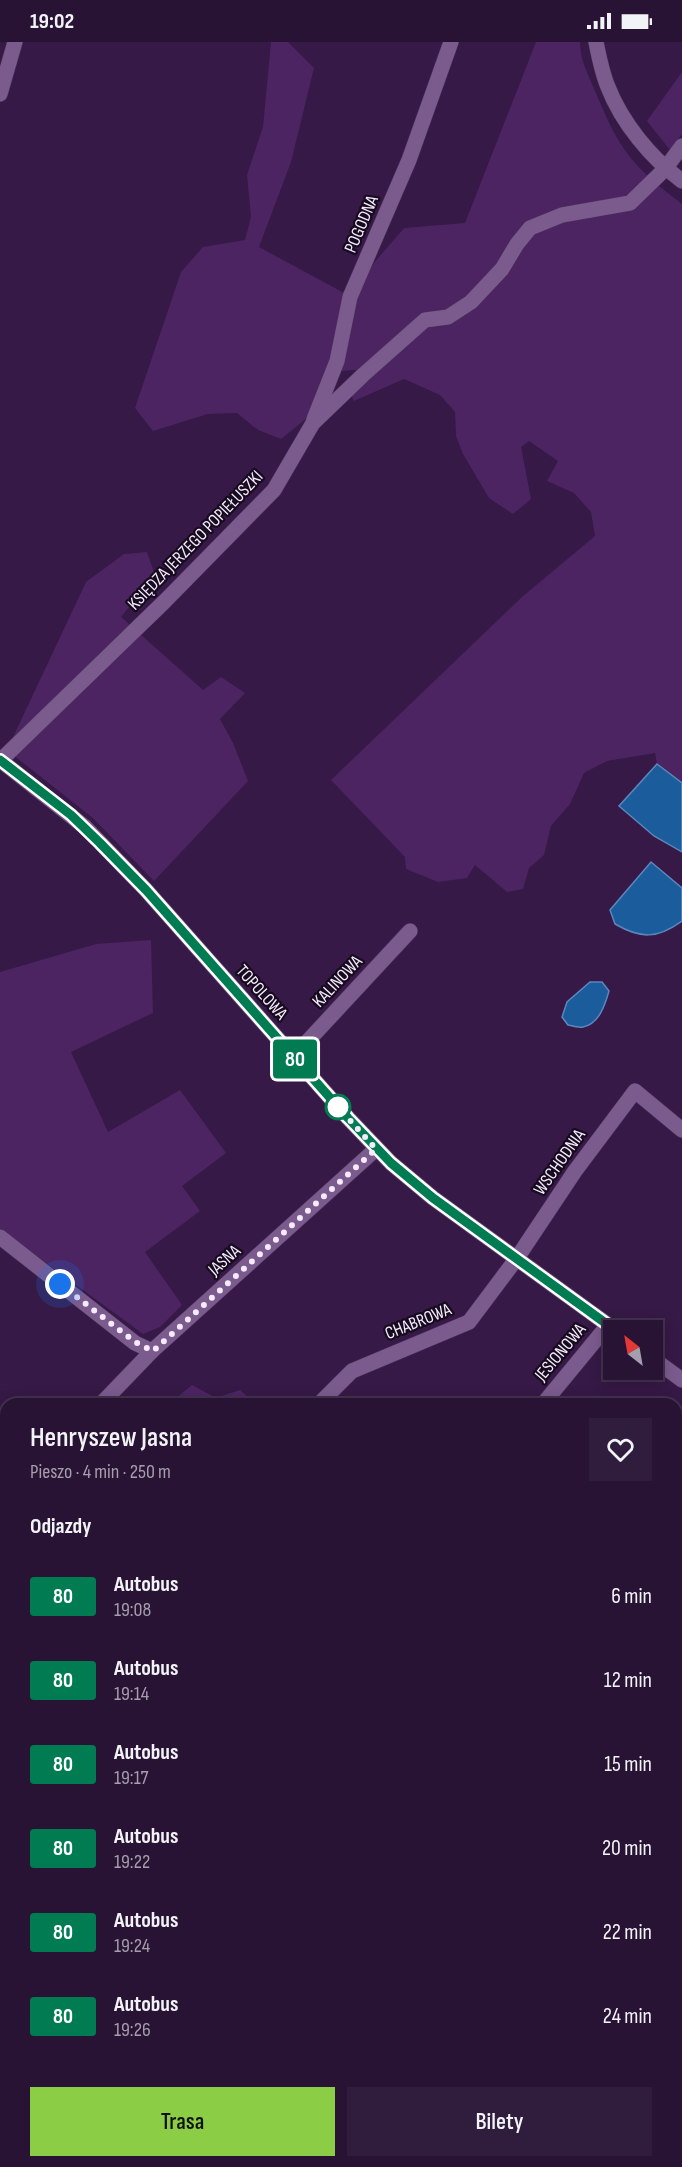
<!DOCTYPE html>
<html lang="pl">
<meta charset="utf-8">
<style>
body{margin:0;font-family:"Sofia Sans Condensed",sans-serif;background:#301c3c;color:#f1f3f6;height:100vh;display:flex;flex-direction:column;font-size:22px;white-space:nowrap}
*{box-sizing:border-box;margin:0}
p{font-size:20px;color:#a59eac}
.icon{flex:none;width:33px;height:33px;fill:none;stroke:currentColor;stroke-width:2;stroke-linecap:round;stroke-linejoin:round}
.map{position:relative;flex:1;overflow:hidden}
.side{position:absolute;left:0px;top:1356px;width:682px;height:770px;display:flex;flex-direction:column;background:#281334;border-radius:18px 18px 0 0;box-shadow:0 3px 15px #0003,0 0 0 2px #44324f}
.side>*{flex:none}
.badge{padding:0 12px;border-radius:4px;font-size:21px;line-height:39px}
.needle{width:39px;rotate:329deg}
.tools{position:absolute;left:603px;top:1278px;display:grid;gap:12px}
.tools a{display:grid;place-items:center;width:60px;height:60px;border-radius:0px;background:#281334;box-shadow:0 3px 15px #0003,0 0 0 2px #44324f;font-size:30px}
.you{position:absolute;width:30px;height:30px;margin:-15px;border:4px solid #fff;border-radius:50%;background:#1a73e8;box-shadow:0 0 0 9px #1a73e833}
.map>.badge{position:absolute;translate:-50% -50%;box-shadow:0 0 0 3px #fff}
h2{padding:0 30px;font-size:22px;line-height:54px}
.round{display:grid;place-items:center;flex:none;width:63px;height:63px;border-radius:0px;background:#301c3c}
.head{display:flex;align-items:center;justify-content:space-between;height:102px;padding:0 30px}
h1{font-size:28px;font-weight:600;line-height:45px}
.action{display:flex;gap:12px;margin-top:auto;padding:12px 30px}
.action a{flex:1;height:69px;border-radius:0px;background:#8bce46;color:#111;font-size:24px;font-weight:600;line-height:69px;text-align:center}
.action a+a{background:#301c3c;color:#f1f3f6}
ul{padding:0;list-style:none}
li{display:flex;align-items:center;gap:18px;height:84px;padding:0 30px}
li div{flex:1}
li b{display:block;font-size:22px}
li em{font-style:normal}
li .badge{min-width:66px;font-weight:700;text-align:center}
.status{display:flex;justify-content:space-between;align-items:center;height:42px;padding:0 30px;background:#281334;direction:ltr}
.status svg{height:16px;fill:currentColor}
.map>svg:first-child{display:block}
.green{fill:#4c2462}
.water{fill:#1b5c9d;stroke:#5c87ba;stroke-width:1.5}
.lines{fill:none;stroke-linecap:round;stroke-linejoin:round}
.stream{stroke:#5c87ba;stroke-width:4}
.minor-casing{stroke:#4d3459;stroke-width:16}
.minor{stroke:#7b5b8e;stroke-width:15}
.line-casing{stroke:#fff;stroke-width:14}
.line{stroke:#017b52;stroke-width:9}
.walk{stroke:#f5ebfc;stroke-width:6;stroke-dasharray:0 10.8}
.stop-dot{fill:#fff;stroke:#017b52;stroke-width:3}
.labels{text-anchor:middle;stroke-width:4.5;stroke-linejoin:round;paint-order:stroke}
.street-label{font-size:18px;fill:#f5ebfc;stroke:#170b1f}
</style>
<div class="status"><b>19:02</b><svg viewBox="0 0 49 12"><path d="M0 12V9h3v3zM5 12V6h3v6zM10 12V3h3v9zM15 12V0h3v12zM26 1h20v11H26zM47 4h2v5h-2z"/></svg></div>
<div class="map">
<svg width="682" height="2125" viewBox="0 0 682 2125">
<rect width="100%" height="100%" fill="#361946"/>
<g class="green">
<path d="M271 0H288L314 26 291 120 259 205 346 252 345 276 373 222 404 186 465 181 536 0H580C580 18 588 32 595 49 605 72 614 95 630 115 644 133 664 148 682 162V741L657 722 655 711 607 719 584 731 570 762 551 784 544 813 529 826 523 847 507 850 475 823 467 836 438 840 406 827 405 815 331 738 522 555 595 494 591 470 574 451 547 439 558 419 529 399 521 405 531 457 513 472 489 456 463 412 456 394 455 370 440 353 404 337 354 359 350 352 363 327 333 330 321 346 306 377 281 397 258 388 237 371 208 372 153 389 135 366 181 230 203 205 245 198 251 175 247 133 263 85Z"/>
<polygon points="682,30 682,92 670,108 647,79"/>
<polygon points="147,510 155,533 121,575 203,648 221,635 245,651 220,677 233,701 248,739 154,839 93,776 7,708 86,540 124,512"/>
<polygon points="151,898 153,971 71,1010 108,1090 180,1048 226,1111 182,1144 200,1169 145,1210 182,1263 160,1285 143,1292 0,1187 0,930 96,902"/>
<polygon points="192,1343 216,1356 240,1348 252,1359 243,1362 169,1362"/>
<polygon points="0,1511 6,1513 6,2120 676,2120 676,1957 682,1951 682,2125 0,2125"/>
</g>
<g class="water">
<polygon points="657,722 682,741 682,810 654,794 619,764"/>
<path d="M651 820 682 846V879C657 897 641 897 615 882L610 868Z"/>
<path d="M590 940H602L609 949C605 963 599 982 583 985 579 986 572 984 568 983L562 975 567 960Z"/>
</g>
<g class="lines">
<g class="stream">
<polyline points="0,1728 6,1732"/>
<polyline points="663,2120 677,2125"/>
</g>
<g class="minor-casing">
<g id="minor">
<path d="M596 0C599 15 602 31 608 45 622 81 651 116 682 139"/>
<polyline points="0,52 15,0"/>
<polyline points="314,377 337,319 350,255 409,118 451,0"/>
<polyline points="0,718 85,785 146,848 348,1076 391,1121 433,1156 615,1288"/>
<polyline points="0,719 165,559 274,448 313,381 363,333 425,278 448,275 471,260 502,227 517,202 530,186 562,173 630,161 665,127 682,104"/>
<polyline points="293,1015 410,889"/>
<polyline points="0,1195 135,1301 152,1309"/>
<polyline points="652,1316 682,1338"/>
<polyline points="101,1362 152,1309 376,1107"/>
<polyline points="319,1362 352,1329 469,1280 517,1216 575,1129 635,1049 682,1088"/>
<polyline points="543,1362 608,1283"/>
<polyline points="0,1460 6,1462"/>
<polyline points="676,1617 682,1610"/>
<polyline points="676,1782 682,1776"/>
</g>
</g>
<use href="#minor" class="minor"/>
</g>
<g class="lines">
<g class="line-casing">
<polyline id="line" points="0,718 71,773 100,801 146,848 348,1076 391,1121 433,1156 615,1288"/>
</g>
<use href="#line" class="line"/>
<polyline class="walk" points="60,1242 135,1300 153,1309 376,1107 336,1063 338,1065"/>
</g>
<circle class="stop-dot" cx="338" cy="1065" r="12"/>
<g class="labels">
<g class="street-label">
<text transform="translate(361 182) rotate(-67)" y="6">POGODNA</text>
<text transform="translate(195 498) rotate(-46)" y="6">KSIĘDZA JERZEGO POPIEŁUSZKI</text>
<text transform="translate(337 939) rotate(-47)" y="6">KALINOWA</text>
<text transform="translate(262 950) rotate(48)" y="6">TOPOLOWA</text>
<text transform="translate(559 1120) rotate(-55)" y="6">WSCHODNIA</text>
<text transform="translate(224 1218) rotate(-42)" y="6">JASNA</text>
<text transform="translate(418 1279) rotate(-22)" y="6">CHABROWA</text>
<text transform="translate(560 1310) rotate(-50)" y="6">JESIONOWA</text>
</g>
</g>
</svg>
<div class="tools">
<a><svg class="needle" viewBox="-14 -14 28 28"><path d="M0-13l5 13h-10z" fill="#e53935"/><path d="M0 13l5-13h-10z" fill="#a59eac"/></svg></a>
</div>
<div class="you" style="left:60px;top:1242px"></div>
<b class="badge" style="left:295px;top:1017px;background:#017b52;color:#fff">80</b>
<section class="side">
<div class="head"><div><h1>Henryszew Jasna</h1><p>Pieszo · 4 min · 250 m</p></div><a class="round"><svg class="icon" aria-label="heart" viewBox="0 0 24 24"><path d="M12 20l-8-8c-3-5 5-10 8-4 3-6 11-1 8 4z"/></svg></a></div>
<h2>Odjazdy</h2>
<ul>
<li><span class="badge" style="background:#017b52;color:#fff">80</span><div><b>Autobus</b><p>19:08</p></div><em>6 min</em></li>
<li><span class="badge" style="background:#017b52;color:#fff">80</span><div><b>Autobus</b><p>19:14</p></div><em>12 min</em></li>
<li><span class="badge" style="background:#017b52;color:#fff">80</span><div><b>Autobus</b><p>19:17</p></div><em>15 min</em></li>
<li><span class="badge" style="background:#017b52;color:#fff">80</span><div><b>Autobus</b><p>19:22</p></div><em>20 min</em></li>
<li><span class="badge" style="background:#017b52;color:#fff">80</span><div><b>Autobus</b><p>19:24</p></div><em>22 min</em></li>
<li><span class="badge" style="background:#017b52;color:#fff">80</span><div><b>Autobus</b><p>19:26</p></div><em>24 min</em></li>
</ul>
<div class="action"><a>Trasa</a><a>Bilety</a></div>
</section>
</div>
